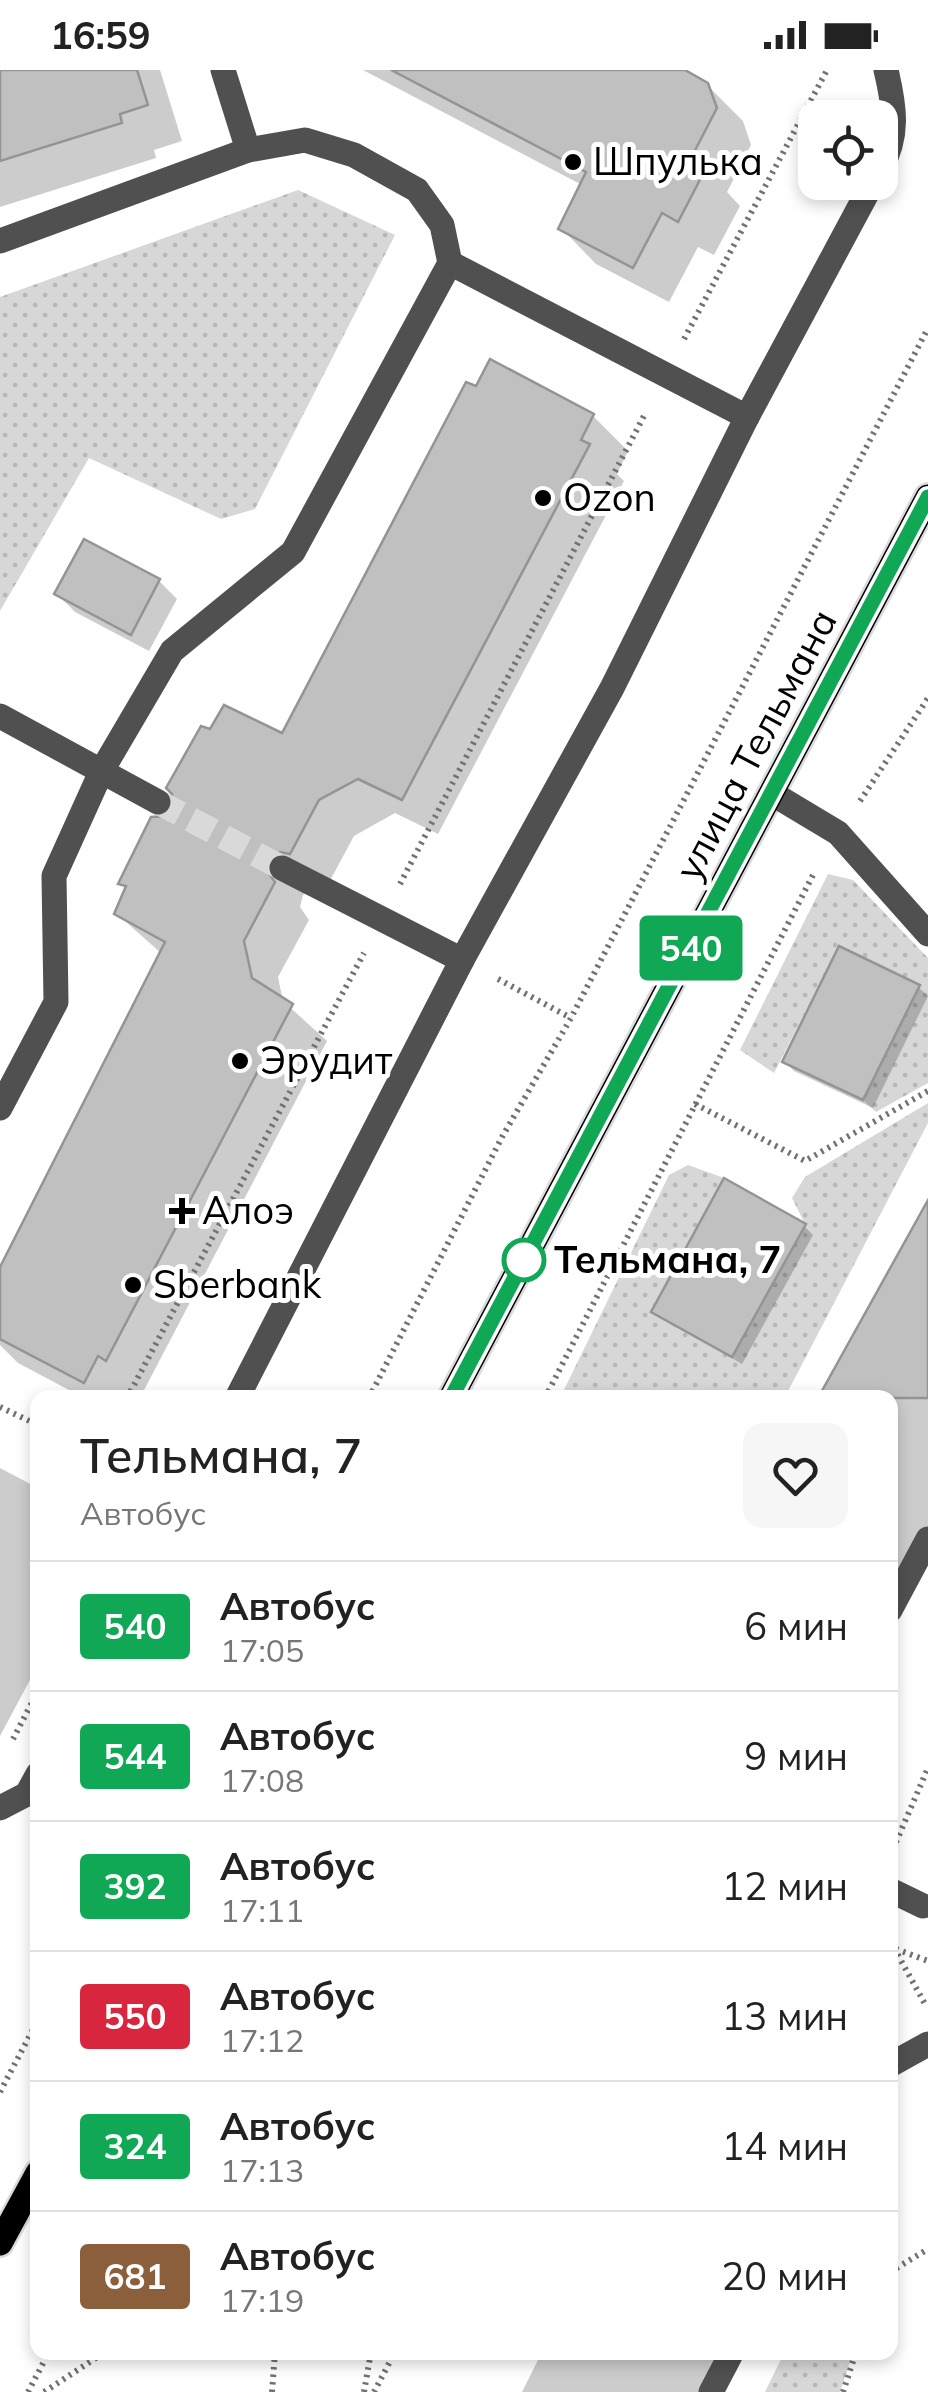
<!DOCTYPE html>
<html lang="ru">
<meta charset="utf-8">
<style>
body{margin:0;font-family:Mulish,sans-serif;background:#f6f6f6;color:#222;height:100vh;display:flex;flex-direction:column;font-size:38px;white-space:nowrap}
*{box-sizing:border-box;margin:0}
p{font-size:32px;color:#767676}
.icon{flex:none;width:55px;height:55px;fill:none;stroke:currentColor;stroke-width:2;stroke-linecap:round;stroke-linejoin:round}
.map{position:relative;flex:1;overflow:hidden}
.drawer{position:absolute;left:30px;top:1320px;width:868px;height:970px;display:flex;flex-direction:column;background:#fff;border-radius:20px;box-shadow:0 5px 15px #0003}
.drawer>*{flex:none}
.badge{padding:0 20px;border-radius:8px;font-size:35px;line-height:65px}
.controls{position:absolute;left:798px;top:30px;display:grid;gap:20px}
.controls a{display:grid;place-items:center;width:100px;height:100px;border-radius:20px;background:#fff;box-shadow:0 5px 15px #0003;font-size:50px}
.map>.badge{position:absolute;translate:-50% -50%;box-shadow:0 0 0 5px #fff}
.round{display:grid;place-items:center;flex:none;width:105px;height:105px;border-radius:20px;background:#f6f6f6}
.summary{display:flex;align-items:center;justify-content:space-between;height:170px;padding:0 50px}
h1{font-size:48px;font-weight:600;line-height:75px}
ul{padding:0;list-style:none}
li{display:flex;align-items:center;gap:30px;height:130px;padding:0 50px;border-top:2px solid #e0e0e0}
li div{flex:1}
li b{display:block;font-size:38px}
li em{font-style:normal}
li .badge{min-width:110px;font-weight:700;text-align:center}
.status{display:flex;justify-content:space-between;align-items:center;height:70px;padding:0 50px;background:#fff;direction:ltr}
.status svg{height:28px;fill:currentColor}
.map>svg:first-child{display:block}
.green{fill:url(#green-dots)}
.shadow{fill:#0003}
.building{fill:#c0c0c0;stroke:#949494;stroke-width:2.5}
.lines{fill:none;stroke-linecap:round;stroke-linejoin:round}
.minor-tunnel{stroke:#d9d9d9;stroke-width:25;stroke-dasharray:25 12;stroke-linecap:butt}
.major-casing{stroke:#dbdbdb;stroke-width:30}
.path{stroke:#727272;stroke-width:6;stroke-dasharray:2.5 5;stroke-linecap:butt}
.minor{stroke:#505050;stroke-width:25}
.major{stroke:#000;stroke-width:25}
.line-casing{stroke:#fff;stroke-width:22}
.line{stroke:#10a855;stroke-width:15}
.poi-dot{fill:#000;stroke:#fff;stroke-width:4}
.stop-dot{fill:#fff;stroke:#10a855;stroke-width:5}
.labels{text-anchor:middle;stroke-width:10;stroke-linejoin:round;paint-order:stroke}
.poi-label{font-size:38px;fill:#000;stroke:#fff;text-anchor:start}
.street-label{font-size:38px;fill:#000;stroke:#fff}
.stop-label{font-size:38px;font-weight:bold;fill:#000;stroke:#fff;text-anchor:start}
</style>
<div class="status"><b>16:59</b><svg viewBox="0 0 49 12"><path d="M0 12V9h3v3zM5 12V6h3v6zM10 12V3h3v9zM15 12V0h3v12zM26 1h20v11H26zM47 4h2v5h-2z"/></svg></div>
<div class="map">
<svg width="928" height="2322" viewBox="0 0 928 2322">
<defs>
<pattern id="green-dots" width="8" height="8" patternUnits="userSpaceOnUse" patternTransform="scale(2.5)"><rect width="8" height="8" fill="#d7d7d7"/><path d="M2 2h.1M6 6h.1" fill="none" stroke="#b7b7b7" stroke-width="1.8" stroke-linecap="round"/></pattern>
</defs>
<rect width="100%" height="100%" fill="#fff"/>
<g class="green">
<polygon points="298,120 395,165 255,439 221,449 89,388 0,541 0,227"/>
<polygon points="828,804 853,810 928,888 928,1013 876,1042 863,1030 920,915 839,876 774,1003 740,980"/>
<polygon points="928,1033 928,1053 785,1327 560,1328 669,1105 688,1095 724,1108 651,1242 732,1287 805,1154 792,1128 805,1107"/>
<polygon points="784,2283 784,2282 853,2283 840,2322 765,2322"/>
</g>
<g class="shadow">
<polygon points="0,0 160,0 182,71 154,80 156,88 0,137"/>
<polygon points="363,0 679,0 707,15 743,51 751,75 727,122 740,136 714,185 698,177 669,232 596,194 561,158 582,115"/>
<polygon points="593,346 628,381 617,404 624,411 438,764 395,743 354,766 326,818 317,816 303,825 300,837 309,850 278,907 283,931 327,971 142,1324 134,1320 130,1328 84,1328 18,1293 0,1275 0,1202 162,884 117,844 128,819 121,813 167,749 283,667"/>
<polygon points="159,511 177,529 149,581 75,542 57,524"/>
<polygon points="918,917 928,926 873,1038 794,1001 785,992"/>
<polygon points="928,1135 928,1463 890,1531 890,1328"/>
<polygon points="804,1156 813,1165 742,1294 654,1242"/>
<polygon points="0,1398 38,1418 38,1595 0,1666"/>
<polygon points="542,2282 723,2282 702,2322 522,2322"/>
</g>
<g class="building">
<polygon points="0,0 137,0 148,35 120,44 122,53 0,91"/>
<polygon points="391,0 685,0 708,13 717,38 690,90 706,98 678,152 662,143 633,198 558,159 586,102"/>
<polygon points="490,289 594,344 581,370 590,374 402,730 358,709 319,730 290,784 280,782 268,790 266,800 275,812 244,871 252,908 293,934 106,1291 98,1286 84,1313 0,1269 0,1197 165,872 114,844 126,816 118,814 151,747 166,746 173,739 172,724 166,718 201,656 210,659 224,635 282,663 466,312 476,316"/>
<polygon points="84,469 160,509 131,565 54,524"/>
<polygon points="839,876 920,915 863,1030 782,992"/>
<polygon points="724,1108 806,1154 732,1287 651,1242"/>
<polygon points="928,1130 928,1328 818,1328"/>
</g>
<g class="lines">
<polyline class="minor-tunnel" points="158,732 282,798"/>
<g class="major-casing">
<g id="major">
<polyline points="451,1328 928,427"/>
<polyline points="0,2173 38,2103"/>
</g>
</g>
<g class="path">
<polyline points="684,269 827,0"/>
<polyline points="860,731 928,628"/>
<polyline points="400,814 646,342"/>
<polyline points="498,909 571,948"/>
<polyline points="695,1034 805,1091 928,1021"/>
<polyline points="127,1328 364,883"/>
<polyline points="369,1328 502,1067 571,948 928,258"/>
<polyline points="545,1328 815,801"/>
<polyline points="0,1337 38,1355"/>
<polyline points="13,1669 38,1621"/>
<polyline points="893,1779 928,1698"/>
<polyline points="894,1878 925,1934"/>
<polyline points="896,1879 928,1891"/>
<polyline points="0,2022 38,1950"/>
<polyline points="890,2202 928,2179"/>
<polyline points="28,2322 49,2282"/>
<polyline points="44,2322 105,2282"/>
<polyline points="272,2322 275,2282"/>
<polyline points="364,2322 371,2282"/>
<polyline points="374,2322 395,2282"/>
<polyline points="843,2322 856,2282"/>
</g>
<g class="minor">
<polyline points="223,0 248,80"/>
<path d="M880 100C899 66 895 38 886 0"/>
<polyline points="0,171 248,80 305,70 354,85 417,120 442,155 450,193"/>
<polyline points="0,646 158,732"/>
<polyline points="773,724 838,763 928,864"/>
<polyline points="282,798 462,890"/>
<polyline points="0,1038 56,932 54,806 101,702 172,581 293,482 450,193 747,347 873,112"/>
<polyline points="237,1328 462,890 612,618 747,347"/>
<polyline points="890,1540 928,1469"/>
<polyline points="0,1738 27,1724 38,1704"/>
<polyline points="890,1820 923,1836"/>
<polyline points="890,1995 928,1974"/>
<polyline points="711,2322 732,2282"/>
</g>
<use href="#major" class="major"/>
</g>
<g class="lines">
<g class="line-casing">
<polyline id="line" points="451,1328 928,427"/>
</g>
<use href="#line" class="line"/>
</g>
<g class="poi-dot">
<circle cx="573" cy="92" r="10"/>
<circle cx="543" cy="428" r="10"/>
<circle cx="240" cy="991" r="10"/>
<path d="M177 1126h10v10h10v10h-10v10h-10v-10h-10v-10h10z"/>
<circle cx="133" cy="1215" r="10"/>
</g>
<circle class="stop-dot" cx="524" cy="1190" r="20"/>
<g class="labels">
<g class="poi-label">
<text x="593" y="105">Шпулька</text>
<text x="563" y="441">Ozon</text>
<text x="260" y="1004">Эрудит</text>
<text x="202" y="1154">Алоэ</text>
<text x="153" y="1228">Sberbank</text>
</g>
<g class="street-label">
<text transform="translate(756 675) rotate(-62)" y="13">улица Тельмана</text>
</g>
<g class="stop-label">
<text x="554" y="1203">Тельмана, 7</text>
</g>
</g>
</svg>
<div class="controls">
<a><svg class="icon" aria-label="locate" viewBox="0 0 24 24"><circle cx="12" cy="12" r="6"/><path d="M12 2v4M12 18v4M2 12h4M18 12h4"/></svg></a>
</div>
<b class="badge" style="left:691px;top:878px;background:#10a855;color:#fff">540</b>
<section class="drawer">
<div class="summary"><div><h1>Тельмана, 7</h1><p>Автобус</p></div><a class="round"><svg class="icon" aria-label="heart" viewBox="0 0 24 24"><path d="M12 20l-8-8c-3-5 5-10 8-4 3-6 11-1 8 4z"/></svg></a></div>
<ul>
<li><span class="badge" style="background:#10a855;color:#fff">540</span><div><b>Автобус</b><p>17:05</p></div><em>6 мин</em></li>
<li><span class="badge" style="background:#10a855;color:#fff">544</span><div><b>Автобус</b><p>17:08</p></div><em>9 мин</em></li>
<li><span class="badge" style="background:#10a855;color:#fff">392</span><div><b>Автобус</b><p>17:11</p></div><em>12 мин</em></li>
<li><span class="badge" style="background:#d7263d;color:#fff">550</span><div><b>Автобус</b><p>17:12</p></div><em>13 мин</em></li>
<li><span class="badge" style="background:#10a855;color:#fff">324</span><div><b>Автобус</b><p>17:13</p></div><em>14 мин</em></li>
<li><span class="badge" style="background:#8b5e3c;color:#fff">681</span><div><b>Автобус</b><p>17:19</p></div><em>20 мин</em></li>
</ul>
</section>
</div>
